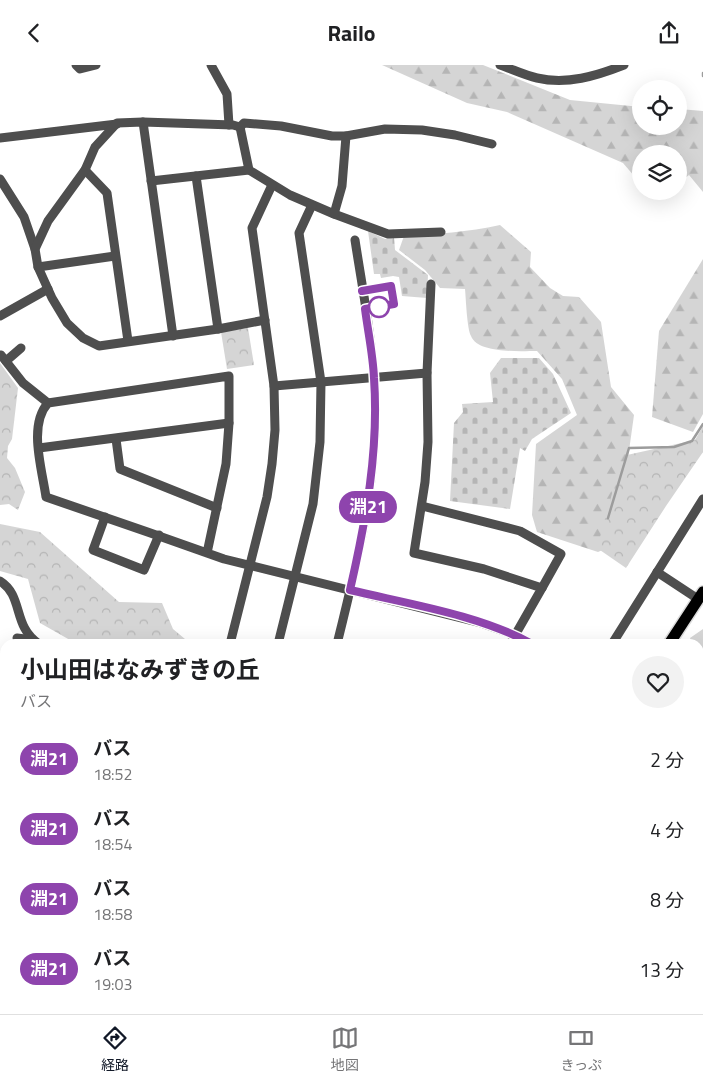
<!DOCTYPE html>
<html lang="ja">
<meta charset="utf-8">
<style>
body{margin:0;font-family:"Titillium Web","Noto Sans JP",sans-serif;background:#f2f2f2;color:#202124;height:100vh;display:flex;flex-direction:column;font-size:19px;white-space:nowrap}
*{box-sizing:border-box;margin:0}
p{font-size:16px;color:#757577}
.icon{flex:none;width:28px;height:28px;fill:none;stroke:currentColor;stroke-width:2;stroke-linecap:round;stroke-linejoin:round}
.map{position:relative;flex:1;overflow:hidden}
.drawer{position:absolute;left:0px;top:574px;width:704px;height:376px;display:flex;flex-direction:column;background:#fff;border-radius:15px 15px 0 0;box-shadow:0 5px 20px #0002}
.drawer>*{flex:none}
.badge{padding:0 10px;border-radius:16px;font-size:18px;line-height:32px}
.controls{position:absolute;left:632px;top:15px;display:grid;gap:10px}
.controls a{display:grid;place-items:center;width:55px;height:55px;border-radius:50%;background:#fff;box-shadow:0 5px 20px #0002;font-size:25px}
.map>.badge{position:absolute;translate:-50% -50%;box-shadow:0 0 0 2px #fff}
.round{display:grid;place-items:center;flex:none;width:52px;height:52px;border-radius:26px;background:#f2f2f2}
.headline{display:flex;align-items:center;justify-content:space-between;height:85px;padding:0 20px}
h1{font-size:24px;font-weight:700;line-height:38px}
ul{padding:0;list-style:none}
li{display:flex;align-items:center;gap:15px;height:70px;padding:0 20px}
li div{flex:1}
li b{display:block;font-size:19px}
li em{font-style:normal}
li .badge{min-width:55px;font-weight:700;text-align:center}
header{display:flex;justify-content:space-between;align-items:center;height:65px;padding:0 20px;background:#fff;font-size:22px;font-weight:700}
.menu{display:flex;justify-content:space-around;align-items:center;height:70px;border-top:1px solid #e0e0e0;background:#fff;font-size:14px;color:#757577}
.menu a{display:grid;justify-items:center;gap:2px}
.menu .active{color:#111827}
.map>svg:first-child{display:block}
.forest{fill:url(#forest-firs)}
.cemetery{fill:url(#cemetery-stones)}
.park{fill:url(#park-crowns)}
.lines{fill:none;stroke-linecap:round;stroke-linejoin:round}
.stream{stroke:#9c9c9c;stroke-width:2.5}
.major-casing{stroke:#dbdbdb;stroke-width:14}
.minor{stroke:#4e4e4e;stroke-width:9}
.major{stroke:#000;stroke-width:11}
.line-casing{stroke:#fff;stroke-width:11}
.line{stroke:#8e44ad;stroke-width:8}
.stop-dot{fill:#fff;stroke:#8e44ad;stroke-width:2.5}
</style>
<header><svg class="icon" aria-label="back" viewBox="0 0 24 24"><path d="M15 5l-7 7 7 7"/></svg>Railo<svg class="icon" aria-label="share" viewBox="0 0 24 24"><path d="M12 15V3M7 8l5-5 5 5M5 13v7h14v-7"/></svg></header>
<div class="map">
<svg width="703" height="949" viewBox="0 0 703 949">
<defs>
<pattern id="forest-firs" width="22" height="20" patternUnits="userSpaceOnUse" patternTransform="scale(1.25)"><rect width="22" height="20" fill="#d5d5d5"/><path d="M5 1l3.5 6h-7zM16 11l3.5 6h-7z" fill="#b5b5b5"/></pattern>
<pattern id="cemetery-stones" width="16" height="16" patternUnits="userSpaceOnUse" patternTransform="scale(1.25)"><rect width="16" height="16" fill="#d5d5d5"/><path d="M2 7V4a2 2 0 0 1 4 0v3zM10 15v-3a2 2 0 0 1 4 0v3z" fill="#b5b5b5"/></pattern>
<pattern id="park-crowns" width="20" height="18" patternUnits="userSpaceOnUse" patternTransform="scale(1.25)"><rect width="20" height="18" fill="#d5d5d5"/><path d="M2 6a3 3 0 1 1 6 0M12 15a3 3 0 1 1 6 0" fill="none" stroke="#b5b5b5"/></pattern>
</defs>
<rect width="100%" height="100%" fill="#fff"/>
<g class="forest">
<polygon points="382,0 483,0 570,35 641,42 641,61 679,61 679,44 703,46 703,127 689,110 679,118 679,89 641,89 641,119 623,98 507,47 467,38"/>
<path d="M500 160 531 187 530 202 550 223 563 231 579 232 601 257 611 322 634 350 616 479 598 487 537 467 532 450 536 379 577 350 562 314 537 286C521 286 478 289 471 271 467 263 466 235 465 224L440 223 425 205 399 185 404 171C436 169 468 167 500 160Z"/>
<polygon points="703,194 703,349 693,367 652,352 659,266"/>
<polygon points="703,564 703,601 699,600 699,579 692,579 690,573"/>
<polygon points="703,642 703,749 699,749 699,643"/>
<polygon points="703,897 703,949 679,949 678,945 699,945 699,898"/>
<polygon points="89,945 161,945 163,949 96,949"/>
</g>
<g class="cemetery">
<polygon points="368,166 385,174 394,172 395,185 428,210 427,233 402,231 399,212 393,211 381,213 380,209 374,209"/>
<polygon points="501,293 539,293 553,309 571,348 532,374 525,386 520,383 510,444 450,436 454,358 463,347 462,339 493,337 490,308"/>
</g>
<g class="park">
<polygon points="248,263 254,300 227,304 221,267"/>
<polygon points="0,298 18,323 12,374 8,381 7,393 15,403 25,427 18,445 9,439 0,440"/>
<polygon points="703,361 703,387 666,441 626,503 597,483 613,425 627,390 695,375"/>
<polygon points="0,459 40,467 119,537 162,538 173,564 191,579 77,579 40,558 28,514 0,506"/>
</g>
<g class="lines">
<g class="stream">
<polyline points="703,8 703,11"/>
<polyline points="608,453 629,383 674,382 692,376 703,359"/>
<polyline points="0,875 2,876 5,871"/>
<polyline points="227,945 232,949"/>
</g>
<g class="major-casing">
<g id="major">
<polyline points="669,579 703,527"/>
<polyline points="665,945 667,949"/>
</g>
</g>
<g class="minor">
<polyline points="76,0 80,4 96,0"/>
<polyline points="211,0 227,29 229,60"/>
<path d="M500 0C512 4 524 10 537 13 567 20 596 11 624 0"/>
<polyline points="143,57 173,271"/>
<polyline points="240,62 249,105 290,130 334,149 388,169 441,167"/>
<polyline points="0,73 117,59"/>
<polyline points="85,105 107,128 128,276"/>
<polyline points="196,111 218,264"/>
<polyline points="0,114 24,152 35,184"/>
<polyline points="151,116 249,105"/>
<polyline points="334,149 342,121 346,71"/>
<polyline points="38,202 115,191"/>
<polyline points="431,219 427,308 428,377 425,417 414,488 484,504 542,523 510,579"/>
<polyline points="362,226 391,221 394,239 365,244"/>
<polyline points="0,251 48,224"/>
<polyline points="265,255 218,264 99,281 83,273 67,258 52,233 38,202 35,184 48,156 85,105 95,82 117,58 143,57 233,60 240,62 244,58 281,61 332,71 346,71 385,64 422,65 455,70 492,79"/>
<polyline points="1,290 23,318 48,338"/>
<polyline points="6,296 21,283"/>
<polyline points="274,321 427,308"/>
<polyline points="116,374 120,404 217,443"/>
<polyline points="39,383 229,358"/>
<polyline points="422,441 520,466 561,489 542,523"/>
<polyline points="105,452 93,485 144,505 159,470"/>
<path d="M207 488 226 399 229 358V311L48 338C28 360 42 404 46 432 105 452 165 473 224 494L481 558 515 570 532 579"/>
<polyline points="657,507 698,534"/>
<path d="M0 516C24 531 12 561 39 579"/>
<polyline points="17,573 33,575"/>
<polyline points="230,579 267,432 272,399 275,365 274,321 252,163 272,120"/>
<polyline points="278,579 313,439 320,377 321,317 299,168 312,140"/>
<path d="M337 579C359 491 381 403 374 312 371 266 362 221 355 175"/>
<polyline points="612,579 703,434"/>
<polyline points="0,597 5,596"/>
<polyline points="0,797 5,790"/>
<polyline points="0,808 5,810"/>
<polyline points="52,945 60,949"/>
<polyline points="252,945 261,949"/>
<polyline points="419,945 436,949"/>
<polyline points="589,945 591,949"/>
<polyline points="9,949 11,945"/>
<polyline points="375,949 409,945"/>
</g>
<use href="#major" class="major"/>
</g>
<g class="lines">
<g class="line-casing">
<path id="line" d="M362 226 391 221 394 239 365 244C368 267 373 290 374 313 379 385 366 455 350 525 409 539 480 550 532 579"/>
</g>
<use href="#line" class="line"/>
</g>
<circle class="stop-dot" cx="379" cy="242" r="10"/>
</svg>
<div class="controls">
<a><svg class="icon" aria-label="locate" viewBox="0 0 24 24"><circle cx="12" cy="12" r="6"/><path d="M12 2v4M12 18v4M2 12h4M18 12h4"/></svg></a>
<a><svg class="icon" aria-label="layers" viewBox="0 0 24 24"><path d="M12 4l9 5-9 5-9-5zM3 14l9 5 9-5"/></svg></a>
</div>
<b class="badge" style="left:368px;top:442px;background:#8e44ad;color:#fff">淵21</b>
<section class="drawer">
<div class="headline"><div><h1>小山田はなみずきの丘</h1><p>バス</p></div><a class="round"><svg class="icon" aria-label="heart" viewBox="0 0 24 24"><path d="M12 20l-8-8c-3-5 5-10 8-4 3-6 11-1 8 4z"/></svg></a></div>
<ul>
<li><span class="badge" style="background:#8e44ad;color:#fff">淵21</span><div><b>バス</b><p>18:52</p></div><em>2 分</em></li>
<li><span class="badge" style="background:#8e44ad;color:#fff">淵21</span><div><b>バス</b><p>18:54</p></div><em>4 分</em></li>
<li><span class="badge" style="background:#8e44ad;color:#fff">淵21</span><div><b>バス</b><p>18:58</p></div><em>8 分</em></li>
<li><span class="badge" style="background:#8e44ad;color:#fff">淵21</span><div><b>バス</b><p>19:03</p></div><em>13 分</em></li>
</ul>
</section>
</div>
<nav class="menu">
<a class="active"><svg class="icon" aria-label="directions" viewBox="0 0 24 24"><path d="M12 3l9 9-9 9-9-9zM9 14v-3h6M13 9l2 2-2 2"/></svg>経路</a>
<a><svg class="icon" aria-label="map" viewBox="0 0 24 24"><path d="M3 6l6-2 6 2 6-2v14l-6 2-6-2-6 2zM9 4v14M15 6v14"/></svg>地図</a>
<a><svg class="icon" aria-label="tickets" viewBox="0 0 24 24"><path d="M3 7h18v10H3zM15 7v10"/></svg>きっぷ</a>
</nav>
